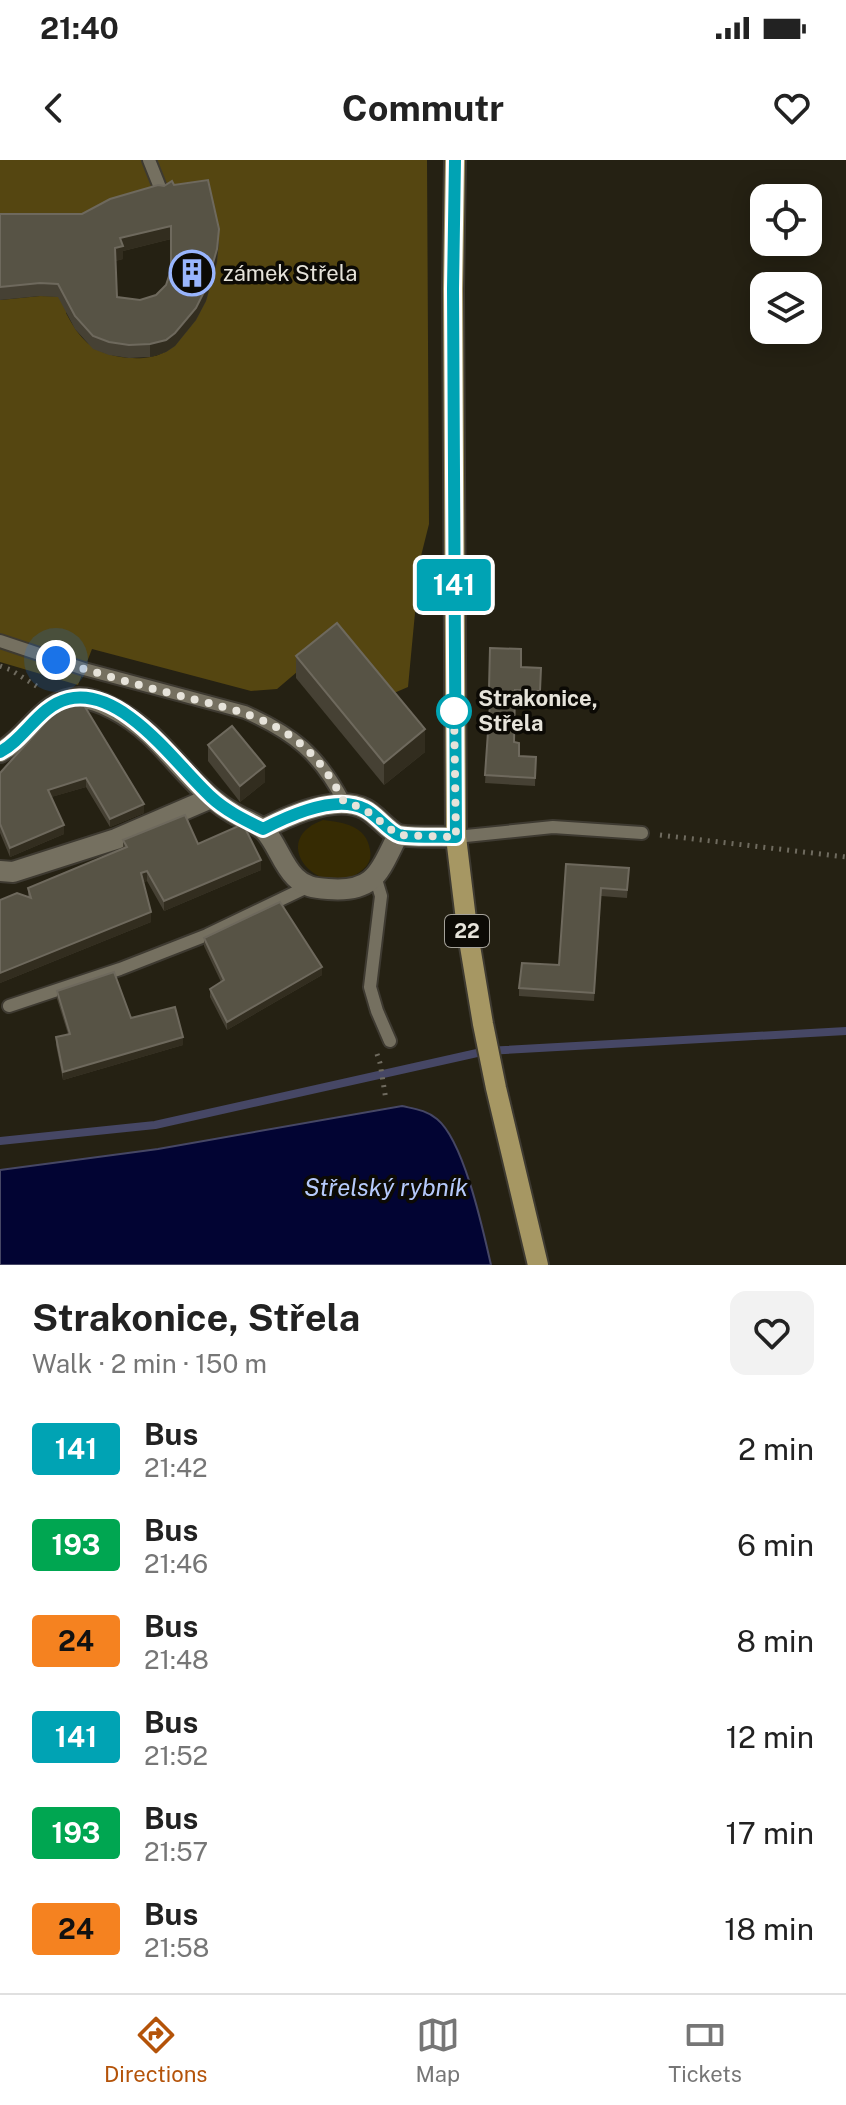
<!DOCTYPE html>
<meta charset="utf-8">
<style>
body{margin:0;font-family:"Public Sans",sans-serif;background:#f2f2f2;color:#222;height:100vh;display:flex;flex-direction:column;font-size:30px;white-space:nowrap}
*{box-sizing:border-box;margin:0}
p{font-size:26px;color:#767676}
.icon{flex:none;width:44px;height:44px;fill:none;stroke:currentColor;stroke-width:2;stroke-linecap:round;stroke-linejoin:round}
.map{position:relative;height:1105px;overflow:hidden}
.details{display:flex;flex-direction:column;background:#fff;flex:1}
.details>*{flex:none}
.badge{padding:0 16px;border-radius:6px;font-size:28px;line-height:52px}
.buttons{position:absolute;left:750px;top:24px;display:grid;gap:16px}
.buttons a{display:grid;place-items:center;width:72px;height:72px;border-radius:16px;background:#fff;box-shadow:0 4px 20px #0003;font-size:40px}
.you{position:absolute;width:40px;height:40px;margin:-20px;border:6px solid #fff;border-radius:50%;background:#1a73e8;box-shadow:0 0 0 12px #1a73e833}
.map>.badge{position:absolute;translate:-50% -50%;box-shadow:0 0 0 4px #fff}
.round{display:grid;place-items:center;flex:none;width:84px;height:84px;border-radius:16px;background:#f2f2f2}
.headline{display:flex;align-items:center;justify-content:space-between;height:136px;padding:0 32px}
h1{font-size:38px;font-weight:700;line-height:60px}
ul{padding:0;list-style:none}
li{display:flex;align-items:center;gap:24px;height:96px;padding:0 32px}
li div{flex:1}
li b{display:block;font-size:30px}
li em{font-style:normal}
li .badge{min-width:88px;font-weight:700;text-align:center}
.status{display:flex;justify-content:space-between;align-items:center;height:56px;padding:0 40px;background:#fff;direction:ltr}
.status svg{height:22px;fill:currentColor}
header{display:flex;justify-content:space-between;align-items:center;height:104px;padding:0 32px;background:#fff;font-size:36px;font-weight:700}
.tabs{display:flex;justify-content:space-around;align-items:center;height:112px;border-top:2px solid #e0e0e0;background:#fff;font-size:22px;color:#767676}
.tabs a{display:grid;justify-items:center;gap:4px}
.tabs .selected{color:#b45309}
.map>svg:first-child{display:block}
.green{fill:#362b03}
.forest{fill:#554611}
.water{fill:#020433;stroke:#464765;stroke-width:2}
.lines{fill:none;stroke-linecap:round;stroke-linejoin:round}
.stream{stroke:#464765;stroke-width:8}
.lane-casing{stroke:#3e3a31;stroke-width:16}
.street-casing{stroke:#3e3a31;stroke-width:24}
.primary-casing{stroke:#3e3a31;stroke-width:24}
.path{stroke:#6f6b5f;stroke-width:5;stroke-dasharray:2 6;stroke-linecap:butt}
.lane{stroke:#757060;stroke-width:12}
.street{stroke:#757060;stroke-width:20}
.primary{stroke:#a69763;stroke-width:20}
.wall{fill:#464134;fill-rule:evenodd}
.shaded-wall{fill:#322d1f}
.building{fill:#575345;stroke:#6e695d;stroke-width:2;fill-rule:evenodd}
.line-casing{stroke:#fff;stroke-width:18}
.line{stroke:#00a3b4;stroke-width:12}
.walk{stroke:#e6e3da;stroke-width:8;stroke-dasharray:0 14.4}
.stop-dot{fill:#fff;stroke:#00a3b4;stroke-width:4}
.labels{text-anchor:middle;stroke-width:7;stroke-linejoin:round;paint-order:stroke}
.shield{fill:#0c0a05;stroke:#a5a29a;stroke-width:2}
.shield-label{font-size:20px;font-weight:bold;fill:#e6e3da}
.poi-label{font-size:22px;fill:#e6e3da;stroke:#0c0a05;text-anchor:start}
.stop-label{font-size:22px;font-weight:bold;fill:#e6e3da;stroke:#0c0a05;text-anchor:start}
.water-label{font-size:24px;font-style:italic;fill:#b6cafb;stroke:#0c0a05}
</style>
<div class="status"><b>21:40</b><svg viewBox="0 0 49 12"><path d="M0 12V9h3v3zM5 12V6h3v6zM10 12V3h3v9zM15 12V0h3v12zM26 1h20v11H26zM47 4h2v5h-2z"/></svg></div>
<header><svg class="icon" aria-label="back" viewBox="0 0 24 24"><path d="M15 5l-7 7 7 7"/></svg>Commutr<svg class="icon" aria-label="heart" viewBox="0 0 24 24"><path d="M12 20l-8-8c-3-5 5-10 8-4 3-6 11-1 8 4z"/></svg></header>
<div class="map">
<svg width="846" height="1105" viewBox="0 0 846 1105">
<rect width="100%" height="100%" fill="#252113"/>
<path class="green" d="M323 660C343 662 367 666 370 690 372 699 368 706 361 711 321 743 265 681 323 660Z"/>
<path class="forest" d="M0 0H427L429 364 420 400 408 527 387 536 337 478 277 529 251 531 92 489 78 525 0 502V140L40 136 80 137 66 153C80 179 91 192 121 197 134 199 151 199 163 193 170 190 176 182 181 177 206 149 215 118 219 82L110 52 0 66Z"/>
<path class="water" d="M402 946C415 949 426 950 437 959 464 981 483 1070 491 1105H0V1010L158 989Z"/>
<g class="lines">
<polyline class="stream" points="0,981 155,965 486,891 846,871"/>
<g class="lane-casing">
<g id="lane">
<polyline points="149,0 161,30"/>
<path d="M0 481 84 509 245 552C294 574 319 594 344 642"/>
<polyline points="456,677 553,667 642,673"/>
<polyline points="375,716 381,736 370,827 377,851 390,881"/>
<polyline points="9,846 120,809 207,775 307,727"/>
</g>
</g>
<g class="street-casing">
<g id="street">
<path d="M0 592C29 577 43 539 79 538 92 538 103 543 114 549 158 572 176 608 213 639 219 644 226 649 233 653 242 659 257 663 265 671 277 684 282 704 295 717 305 727 314 728 328 729 375 733 379 712 398 675"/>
<path d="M263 669C290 655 337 634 365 649 376 654 389 672 399 675 410 678 443 676 456 677"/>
<polyline points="0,711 13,712 116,679 211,638"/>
</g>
</g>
<g class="primary-casing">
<polyline id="primary" points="455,0 453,129 456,677 467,768 483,864 496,928 538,1105"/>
</g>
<g class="path">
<polyline points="0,506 11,510 41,529"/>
<polyline points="660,675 846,697"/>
<polyline points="377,894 380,903 386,940"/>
</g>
<use href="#lane" class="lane"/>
<use href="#street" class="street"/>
<use href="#primary" class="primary"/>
</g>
<g class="wall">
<path d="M174 25 219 82 217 102 206 141 196 160 175 186 166 192 150 197 129 198 109 195 93 189 75 169 58 137 40 136 0 140V54H82ZM171 79V110L166 125 156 135 140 140 117 137 115 101 123 99V91Z"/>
<polygon points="490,488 521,507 541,508 540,539 515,538 514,582 519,596 536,597 535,626 485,623 490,537 489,537"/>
<polygon points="296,496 425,592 384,625 296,518"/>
<polygon points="53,554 144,653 110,667 86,627 51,637 64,674 10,697 0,673 0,613"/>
<polygon points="208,585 265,622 240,642 208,601"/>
<polygon points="123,680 198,684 261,710 164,751 147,721 143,722 151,762 0,823 0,740 28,736 28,728 123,688"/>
<polygon points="566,704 629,708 627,738 601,736 594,841 519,836 519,828 559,805"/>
<polygon points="204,778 322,815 227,870 210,837 210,829 221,822 204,786"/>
<polygon points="57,831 131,858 183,885 63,920 56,885 56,877 68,874 57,839"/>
</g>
<g class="shaded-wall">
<polygon points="171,66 171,79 123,91 123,99 115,101 115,88 120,78"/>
<polygon points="219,69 217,102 206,141 196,160 175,186 166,192 150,197 150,184"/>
<polygon points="425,569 425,592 384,625 384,603"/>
<polygon points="265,606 265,622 240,642 240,626"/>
<polygon points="86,618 86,627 48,638 48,630"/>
<polygon points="144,644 144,653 110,667 110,659"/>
<polygon points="64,665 64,674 10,697 10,688"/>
<polygon points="261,700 261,710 164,751 164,741"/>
<polygon points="147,711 147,721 141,723 141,713"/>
<polygon points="151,752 151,762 0,823 0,813"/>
<polygon points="322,807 322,815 227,870 227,862"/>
<polygon points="183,877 183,885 63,920 63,912"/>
</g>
<g class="building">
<path d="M208 20 219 69 217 89 206 128 196 148 175 173 166 180 150 184 129 185 109 182 93 176 75 156 58 124 40 123 0 127V54H82L110 39 158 25 164 26 172 21 174 25ZM171 66V110L166 125 156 135 140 140 117 137 115 88 123 86 120 78Z"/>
<polygon points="337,463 425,569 384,603 296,496"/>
<polygon points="490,488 521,489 521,507 541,508 540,531 515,530 514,582 519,583 519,596 536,597 535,618 485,615 491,529 489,529"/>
<polygon points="82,542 144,644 110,659 86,618 48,630 64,665 10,688 0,664 0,613 53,554 70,544"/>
<polygon points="232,566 265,606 240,626 208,585"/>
<polygon points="185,655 198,684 243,664 261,700 164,741 147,711 141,713 151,752 0,813 0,740 17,733 31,738 28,728 127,687 123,680"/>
<polygon points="566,704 629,708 627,730 601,728 594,833 519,828 522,803 559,805"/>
<polygon points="280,742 322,807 227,862 210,829 224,820 204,778"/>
<polygon points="114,812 131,858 175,847 183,877 63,912 56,877 70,874 57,831"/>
</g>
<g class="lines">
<g class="line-casing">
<path id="line" d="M0 592C25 579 39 546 68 539 123 526 176 605 211 637 226 651 245 660 263 669 290 655 336 634 365 649 376 654 389 672 399 675 410 678 443 676 456 677L453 129 455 0"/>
</g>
<use href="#line" class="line"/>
<path class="walk" d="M56 500C93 512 131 523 169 533 250 554 303 560 344 642L363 648 398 675 456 677 454 548V551"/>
</g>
<defs>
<g id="building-ring" transform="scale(2.3)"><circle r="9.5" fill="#0c0a05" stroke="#99b5fd" stroke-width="1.5"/><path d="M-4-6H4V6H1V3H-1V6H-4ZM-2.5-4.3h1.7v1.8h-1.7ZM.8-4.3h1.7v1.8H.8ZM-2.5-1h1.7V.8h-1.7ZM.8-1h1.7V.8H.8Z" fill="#99b5fd"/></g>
</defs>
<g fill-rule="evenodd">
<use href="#building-ring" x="192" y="113"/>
</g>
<circle class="stop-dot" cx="454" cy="551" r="16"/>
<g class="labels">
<rect class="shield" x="445" y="755" width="44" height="32" rx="6"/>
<g class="shield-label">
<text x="467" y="778">22</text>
</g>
<g class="poi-label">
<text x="223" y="121">zámek Střela</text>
</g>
<g class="stop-label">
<text x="478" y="546">Strakonice,<tspan x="478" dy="25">Střela</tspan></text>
</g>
<g class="water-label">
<text x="386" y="1036">Střelský rybník</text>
</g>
</g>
</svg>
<div class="buttons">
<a><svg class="icon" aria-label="locate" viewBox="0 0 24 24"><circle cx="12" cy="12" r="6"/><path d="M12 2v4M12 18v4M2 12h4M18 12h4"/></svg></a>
<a><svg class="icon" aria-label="layers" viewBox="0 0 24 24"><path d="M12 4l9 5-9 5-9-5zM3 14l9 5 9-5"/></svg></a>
</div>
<div class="you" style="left:56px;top:500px"></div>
<b class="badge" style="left:454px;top:425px;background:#00a3b4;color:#fff">141</b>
</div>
<section class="details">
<div class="headline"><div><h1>Strakonice, Střela</h1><p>Walk · 2 min · 150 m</p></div><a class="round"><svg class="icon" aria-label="heart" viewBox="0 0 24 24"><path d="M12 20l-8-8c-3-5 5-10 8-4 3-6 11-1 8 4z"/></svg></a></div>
<ul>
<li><span class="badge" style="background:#00a3b4;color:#fff">141</span><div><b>Bus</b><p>21:42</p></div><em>2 min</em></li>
<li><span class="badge" style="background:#00a651;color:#fff">193</span><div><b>Bus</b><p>21:46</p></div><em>6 min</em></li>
<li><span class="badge" style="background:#f58220;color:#111">24</span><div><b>Bus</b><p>21:48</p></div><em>8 min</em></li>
<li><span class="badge" style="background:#00a3b4;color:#fff">141</span><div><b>Bus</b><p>21:52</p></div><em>12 min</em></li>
<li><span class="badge" style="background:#00a651;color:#fff">193</span><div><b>Bus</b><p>21:57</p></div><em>17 min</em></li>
<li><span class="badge" style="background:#f58220;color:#111">24</span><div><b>Bus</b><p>21:58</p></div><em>18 min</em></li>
</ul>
</section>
<nav class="tabs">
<a class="selected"><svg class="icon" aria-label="directions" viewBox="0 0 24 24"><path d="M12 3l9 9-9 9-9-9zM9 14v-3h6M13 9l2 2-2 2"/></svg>Directions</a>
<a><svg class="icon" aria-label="map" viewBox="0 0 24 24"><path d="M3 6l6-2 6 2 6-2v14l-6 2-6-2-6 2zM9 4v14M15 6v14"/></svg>Map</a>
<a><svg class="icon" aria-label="tickets" viewBox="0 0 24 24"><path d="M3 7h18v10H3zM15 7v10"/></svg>Tickets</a>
</nav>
